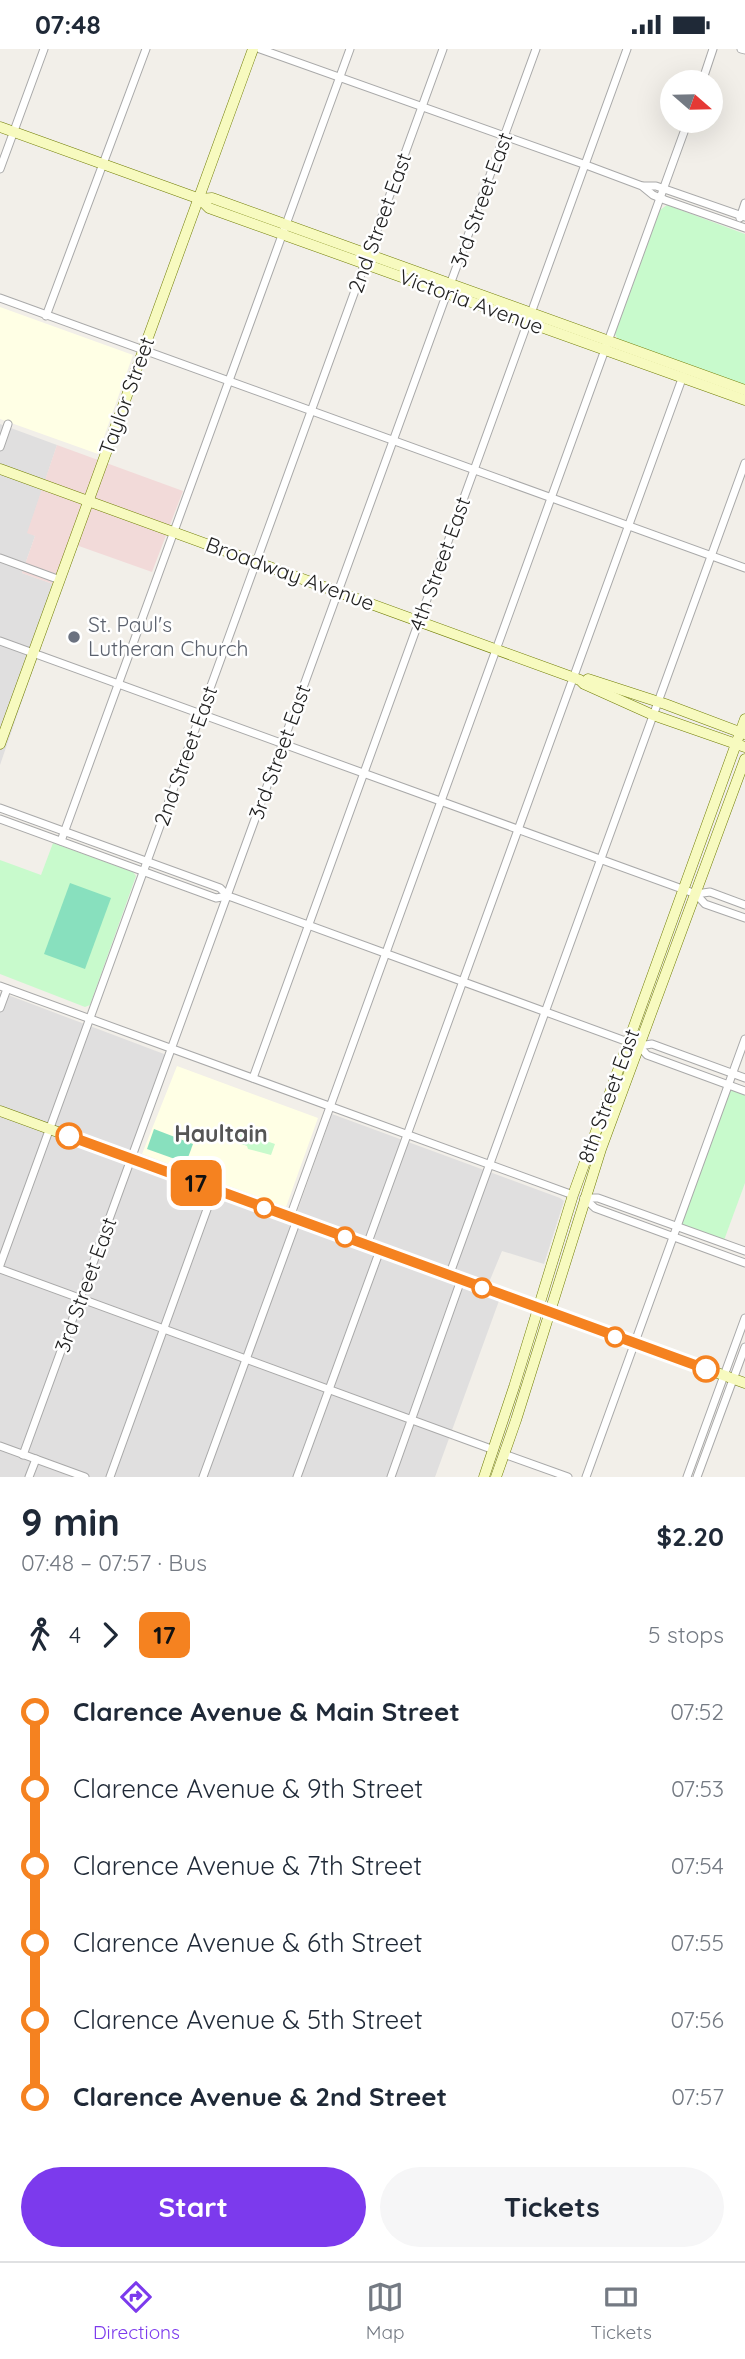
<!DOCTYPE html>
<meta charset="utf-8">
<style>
body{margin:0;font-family:Quicksand,sans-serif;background:#f6f6f7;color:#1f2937;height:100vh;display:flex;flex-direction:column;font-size:26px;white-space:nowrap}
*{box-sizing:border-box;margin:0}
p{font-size:23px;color:#747a83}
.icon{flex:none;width:38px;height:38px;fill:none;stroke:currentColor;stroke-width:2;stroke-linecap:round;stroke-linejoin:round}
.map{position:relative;height:1428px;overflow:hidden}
.sheet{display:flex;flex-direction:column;background:#fff;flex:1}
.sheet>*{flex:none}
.badge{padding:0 14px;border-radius:10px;font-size:24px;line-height:46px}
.needle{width:46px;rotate:110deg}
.buttons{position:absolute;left:660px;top:21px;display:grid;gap:14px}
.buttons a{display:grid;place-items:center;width:63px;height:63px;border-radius:50%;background:#fff;box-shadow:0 7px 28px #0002;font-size:35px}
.map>.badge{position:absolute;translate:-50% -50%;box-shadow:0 0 0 4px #fff}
.legs{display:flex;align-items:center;gap:10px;height:77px;padding:0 21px;font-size:23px}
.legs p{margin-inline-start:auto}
.headline{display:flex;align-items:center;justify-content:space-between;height:119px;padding:0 21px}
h1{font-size:38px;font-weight:700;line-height:52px}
.button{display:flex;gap:14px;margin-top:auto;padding:14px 21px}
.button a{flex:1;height:80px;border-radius:42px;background:#7c3aed;color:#fff;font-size:28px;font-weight:700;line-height:80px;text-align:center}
.button a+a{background:#f6f6f7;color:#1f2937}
ul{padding:0 21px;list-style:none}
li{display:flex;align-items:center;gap:24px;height:77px;font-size:26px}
li i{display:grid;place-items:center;width:10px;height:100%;margin:0 9px;background:currentColor}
li i::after{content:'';width:18px;height:18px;margin:-9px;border:5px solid;border-radius:50%;background:#fff}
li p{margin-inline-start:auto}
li:first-child i{background:linear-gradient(#0000 50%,currentColor 0)}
li:last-child i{background:linear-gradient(currentColor 50%,#0000 0)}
.status{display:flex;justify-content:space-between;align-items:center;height:49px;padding:0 35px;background:#fff;direction:ltr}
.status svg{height:19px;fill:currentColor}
.tab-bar{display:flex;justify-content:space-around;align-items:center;height:98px;border-top:2px solid #e0e1e3;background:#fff;font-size:19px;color:#747a83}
.tab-bar a{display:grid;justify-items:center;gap:4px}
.tab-bar .current{color:#7c3aed}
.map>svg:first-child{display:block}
.residential{fill:#e0dfdf}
.commercial{fill:#f2dad9}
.education{fill:#ffffe5}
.park{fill:#c8facc}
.pitch{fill:#88e0be}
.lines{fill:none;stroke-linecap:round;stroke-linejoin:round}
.street-casing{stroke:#a9a9a9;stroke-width:9}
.secondary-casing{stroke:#707d05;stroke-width:11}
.street{stroke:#fff;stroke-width:7}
.secondary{stroke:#f7fabf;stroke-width:10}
.line-1-casing{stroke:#fff;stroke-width:16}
.line-1{stroke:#f58220;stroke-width:10}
.worship-dot{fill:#6b7280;stroke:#fff;stroke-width:2.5}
.stop-1-dot{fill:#fff;stroke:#f58220;stroke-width:3.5}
.labels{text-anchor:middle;stroke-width:5;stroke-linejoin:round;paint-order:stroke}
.street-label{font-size:21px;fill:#222;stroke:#fff}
.worship-label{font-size:21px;fill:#5b616d;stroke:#fff;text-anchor:start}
.neighbourhood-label{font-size:23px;font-weight:bold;fill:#555;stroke:#fff}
</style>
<div class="status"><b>07:48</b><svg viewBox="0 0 49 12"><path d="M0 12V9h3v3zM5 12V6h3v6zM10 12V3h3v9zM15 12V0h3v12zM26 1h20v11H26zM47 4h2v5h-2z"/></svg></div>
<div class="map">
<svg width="745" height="1428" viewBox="0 0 745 1428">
<rect width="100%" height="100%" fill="#f2efe9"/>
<g class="residential">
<polygon points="0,375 57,396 28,483 35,487 22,524 61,538 0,716"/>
<polygon points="0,943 164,1005 164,1011 125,1115 293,1174 332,1065 560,1149 564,1152 544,1215 502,1202 485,1243 500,1249 435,1428 0,1428"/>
</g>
<polygon class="commercial" points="57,396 183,442 152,523 76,496 61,538 22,524 35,487 27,484"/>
<g class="education">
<polygon points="0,258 133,306 98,405 0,370"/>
<polygon points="177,1017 318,1069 286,1158 142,1105"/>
</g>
<g class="park">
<polygon points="667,156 745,185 745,336 618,291 615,285 660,161"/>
<polygon points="53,794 133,823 136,827 90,956 85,958 0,925 0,811 41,826"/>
<polygon points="728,1036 745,1042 745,1134 723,1194 677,1177"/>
<polygon points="231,1080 275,1095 271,1106 248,1100 247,1097 228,1090"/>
</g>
<g class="pitch">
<polygon points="70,834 111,849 85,920 44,905"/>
<polygon points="154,1080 193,1095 186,1114 147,1100"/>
</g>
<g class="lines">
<g class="street-casing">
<g id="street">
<polyline points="260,0 586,116 642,137 653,146 665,151 745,179"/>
<polyline points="741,0 745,1"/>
<polyline points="702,33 713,0"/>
<polyline points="0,120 44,0"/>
<polyline points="643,137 656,137 745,168"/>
<polyline points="740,169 745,154"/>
<polyline points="0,249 745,519"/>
<polyline points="46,267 146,0"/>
<polyline points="0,398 8,375"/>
<polyline points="0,509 60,531"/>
<polyline points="0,592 696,845 705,855 745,869"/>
<polyline points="0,759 220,839 228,847 234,849 628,993 639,997 652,995 745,1029"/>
<polyline points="0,770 216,849 228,847"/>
<polyline points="61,792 350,0"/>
<polyline points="696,845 710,843 745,856"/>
<polyline points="0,937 573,1146"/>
<polyline points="0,959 7,940"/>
<polyline points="639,997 647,1006 745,1042"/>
<polyline points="253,1029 627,0"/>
<polyline points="584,1149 595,1159 745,1214"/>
<polyline points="584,1149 598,1149 745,1202"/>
<polyline points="290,1168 688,72"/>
<polyline points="367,1196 683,327"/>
<polyline points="0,1216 443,0"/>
<polyline points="0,1220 494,1401"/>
<polyline points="449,1227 745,414"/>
<polyline points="0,1397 85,1428"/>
<polyline points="504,1405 568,1428"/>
<polyline points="23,1406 536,0"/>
<polyline points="29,1428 36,1410"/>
<polyline points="110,1428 214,1141"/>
<polyline points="203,1428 297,1171"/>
<polyline points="297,1428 380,1201"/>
<polyline points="391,1428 461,1231"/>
<polyline points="586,1428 745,990"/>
<polyline points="687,1428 745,1269"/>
<polyline points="697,1428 745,1298"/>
</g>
</g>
<g class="secondary-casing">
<g id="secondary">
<polyline points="0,78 200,150 209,159 745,351"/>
<polyline points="200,150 212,149 745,341"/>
<polyline points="0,420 580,631 584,635 653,666 745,698"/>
<polyline points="588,630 665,655 745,685"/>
<polyline points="0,695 253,0"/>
<polyline points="0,1062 745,1334"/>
<polyline points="484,1428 514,1338 573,1146 745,670"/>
<polyline points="496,1428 516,1371 601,1100 745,710"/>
</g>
</g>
<use href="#street" class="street"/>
<use href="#secondary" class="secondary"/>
</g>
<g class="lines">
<g class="line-1-casing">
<polyline id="line-1" points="69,1087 706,1320"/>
</g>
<use href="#line-1" class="line-1"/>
</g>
<circle class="worship-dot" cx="74" cy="588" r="7"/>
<g class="stop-1-dot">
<circle cx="69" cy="1087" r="12"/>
<circle cx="264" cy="1159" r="9"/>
<circle cx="345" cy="1188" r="9"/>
<circle cx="482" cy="1239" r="9"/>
<circle cx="615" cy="1288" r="9"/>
<circle cx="706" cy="1320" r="12"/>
</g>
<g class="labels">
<g class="street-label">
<text transform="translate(482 151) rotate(-70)" y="7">3rd Street East</text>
<text transform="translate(380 174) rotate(-70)" y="7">2nd Street East</text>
<text transform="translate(471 253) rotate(20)" y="7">Victoria Avenue</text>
<text transform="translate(127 347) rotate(-70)" y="7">Taylor Street</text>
<text transform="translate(440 515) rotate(-70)" y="7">4th Street East</text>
<text transform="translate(290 525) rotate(20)" y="7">Broadway Avenue</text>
<text transform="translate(280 703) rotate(-70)" y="7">3rd Street East</text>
<text transform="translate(186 707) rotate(-70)" y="7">2nd Street East</text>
<text transform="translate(609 1047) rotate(-70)" y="7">8th Street East</text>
<text transform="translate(86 1236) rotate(-70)" y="7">3rd Street East</text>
</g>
<g class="worship-label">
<text x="88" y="583">St. Paul's<tspan x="88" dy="24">Lutheran Church</tspan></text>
</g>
<g class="neighbourhood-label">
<text x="221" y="1093">Haultain</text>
</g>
</g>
</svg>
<div class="buttons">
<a><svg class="needle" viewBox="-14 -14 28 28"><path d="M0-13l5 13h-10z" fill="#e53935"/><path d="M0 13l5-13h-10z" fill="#747a83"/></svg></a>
</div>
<b class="badge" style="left:196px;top:1134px;background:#f58220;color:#111">17</b>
</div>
<section class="sheet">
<div class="headline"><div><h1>9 min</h1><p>07:48 – 07:57 · Bus</p></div><b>$2.20</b></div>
<div class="legs"><svg class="icon" aria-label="walk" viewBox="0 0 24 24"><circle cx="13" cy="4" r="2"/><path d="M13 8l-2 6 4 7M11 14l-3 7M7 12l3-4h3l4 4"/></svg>4<svg class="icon" aria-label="forward" viewBox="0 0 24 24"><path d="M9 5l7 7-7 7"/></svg><b class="badge" style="background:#f58220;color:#111">17</b><p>5 stops</p></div>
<ul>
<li><i style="color:#f58220"></i><b>Clarence Avenue &amp; Main Street</b><p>07:52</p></li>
<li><i style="color:#f58220"></i><span>Clarence Avenue &amp; 9th Street</span><p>07:53</p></li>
<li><i style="color:#f58220"></i><span>Clarence Avenue &amp; 7th Street</span><p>07:54</p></li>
<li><i style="color:#f58220"></i><span>Clarence Avenue &amp; 6th Street</span><p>07:55</p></li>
<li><i style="color:#f58220"></i><span>Clarence Avenue &amp; 5th Street</span><p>07:56</p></li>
<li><i style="color:#f58220"></i><b>Clarence Avenue &amp; 2nd Street</b><p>07:57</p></li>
</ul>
<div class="button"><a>Start</a><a>Tickets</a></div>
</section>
<nav class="tab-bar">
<a class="current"><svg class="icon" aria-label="directions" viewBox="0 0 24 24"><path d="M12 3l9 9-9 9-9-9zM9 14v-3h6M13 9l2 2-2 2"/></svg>Directions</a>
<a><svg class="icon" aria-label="map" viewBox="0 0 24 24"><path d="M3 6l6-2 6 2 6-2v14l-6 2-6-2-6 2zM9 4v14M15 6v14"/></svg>Map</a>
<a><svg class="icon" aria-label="tickets" viewBox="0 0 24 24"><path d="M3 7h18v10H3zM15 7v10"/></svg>Tickets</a>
</nav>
